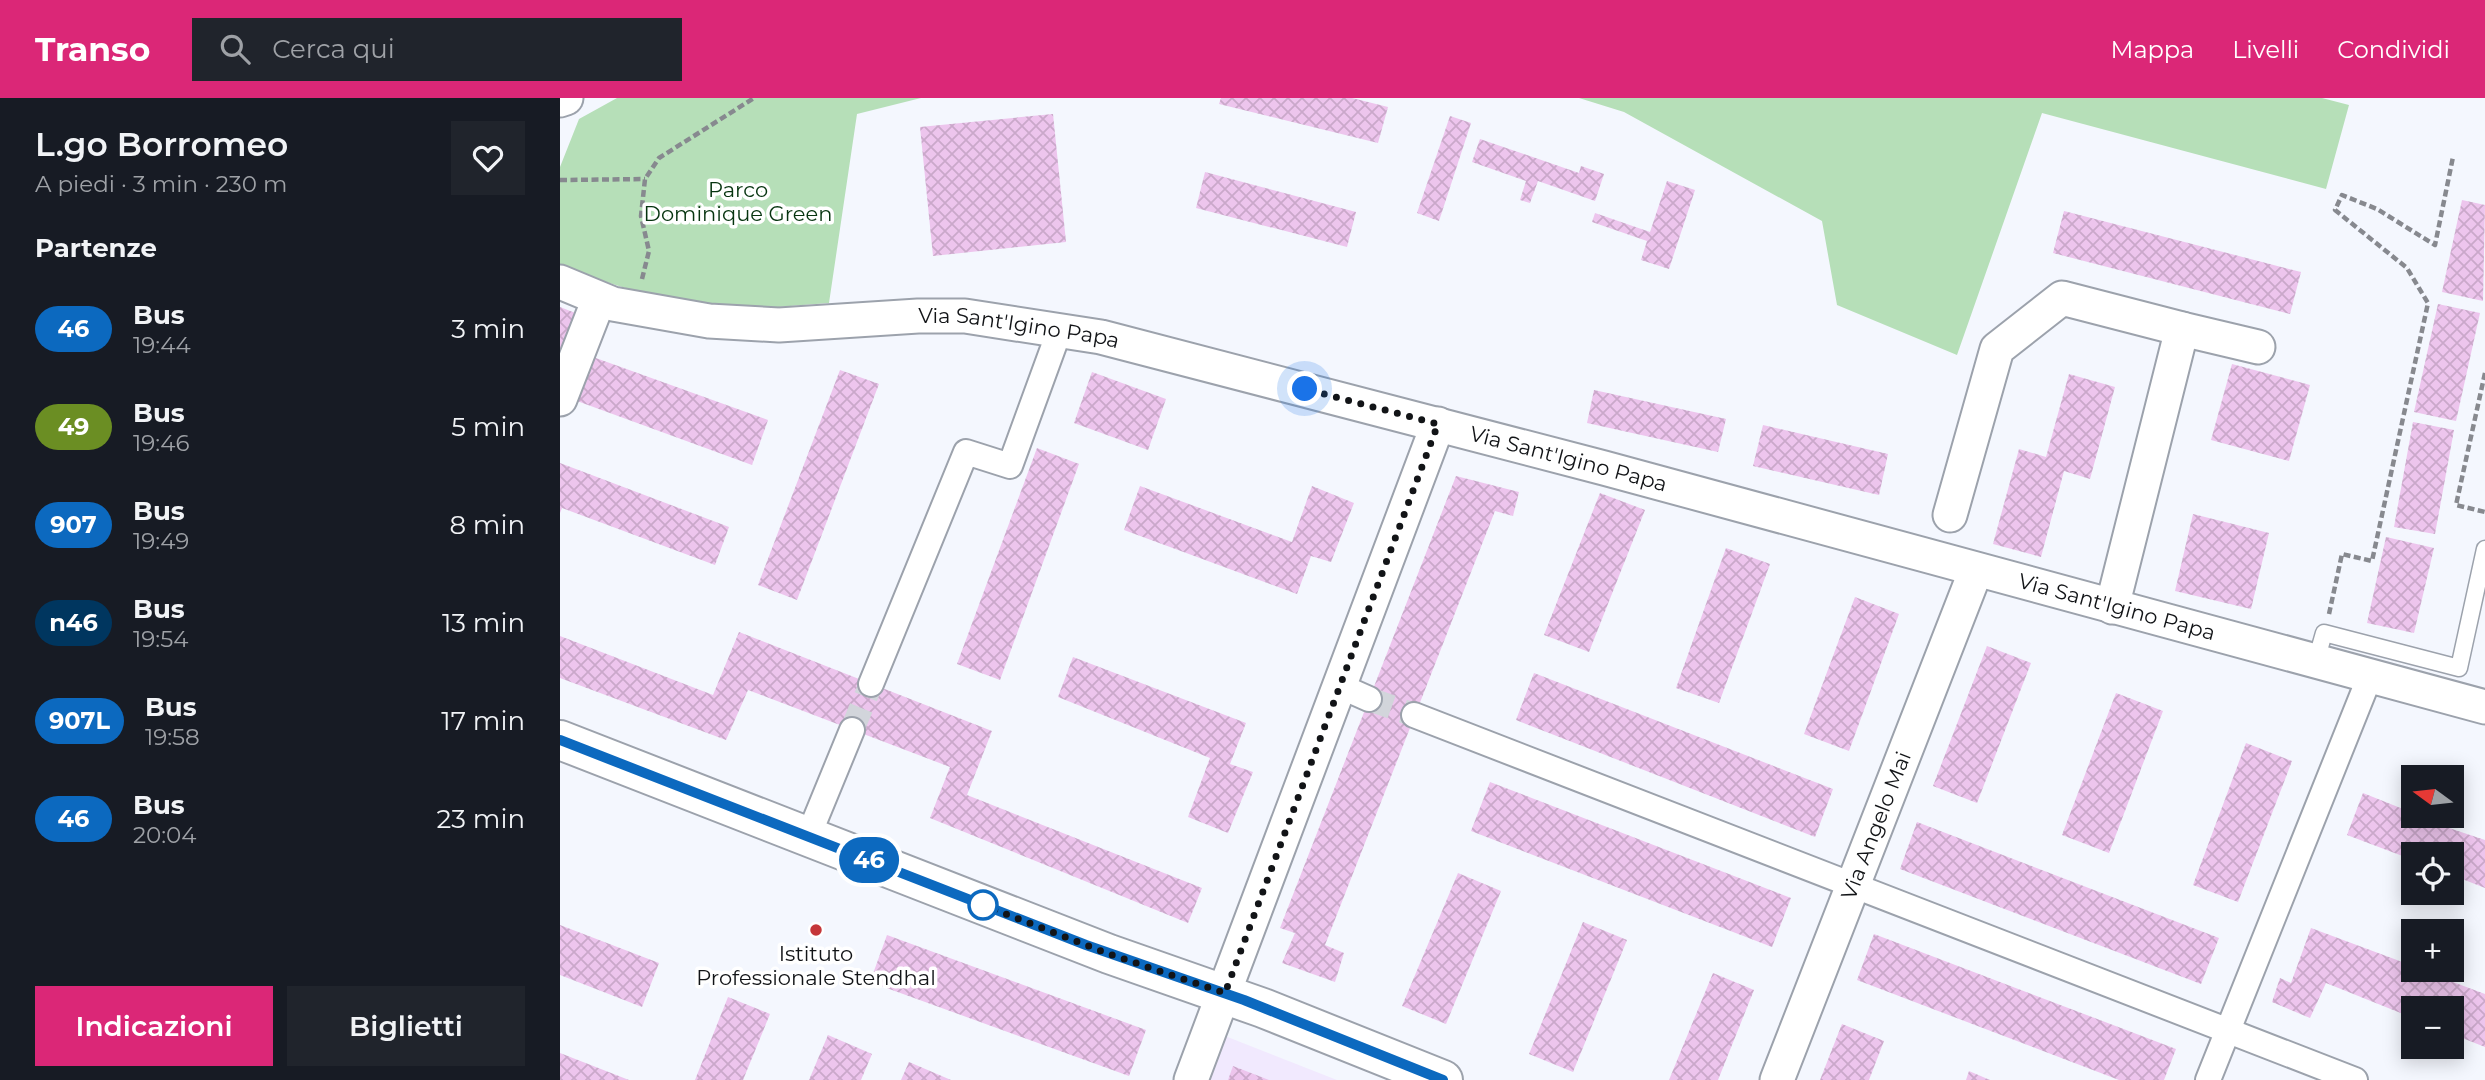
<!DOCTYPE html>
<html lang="it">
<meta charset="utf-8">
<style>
body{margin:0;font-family:Montserrat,sans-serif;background:#20242c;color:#f1f3f6;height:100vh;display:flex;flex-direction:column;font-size:26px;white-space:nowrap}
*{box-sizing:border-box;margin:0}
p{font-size:23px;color:#9ea1a6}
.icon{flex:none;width:38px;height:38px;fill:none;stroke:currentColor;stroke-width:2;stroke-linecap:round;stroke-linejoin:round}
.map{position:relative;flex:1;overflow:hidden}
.details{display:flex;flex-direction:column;background:#171b24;width:560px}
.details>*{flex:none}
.badge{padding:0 14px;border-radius:23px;font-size:24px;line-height:46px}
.needle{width:46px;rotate:285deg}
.tools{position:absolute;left:1841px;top:667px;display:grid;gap:14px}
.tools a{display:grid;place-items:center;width:63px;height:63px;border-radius:0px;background:#171b24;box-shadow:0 4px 18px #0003;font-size:35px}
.you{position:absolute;width:35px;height:35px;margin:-18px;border:5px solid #fff;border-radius:50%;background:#1a73e8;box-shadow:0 0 0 10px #1a73e833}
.map>.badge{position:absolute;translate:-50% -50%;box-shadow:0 0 0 4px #fff}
h2{padding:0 35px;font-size:26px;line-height:63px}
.round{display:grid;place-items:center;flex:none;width:74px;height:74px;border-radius:0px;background:#20242c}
.overview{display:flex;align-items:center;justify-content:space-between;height:119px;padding:0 35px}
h1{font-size:33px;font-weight:600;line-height:52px}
.button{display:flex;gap:14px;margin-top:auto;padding:14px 35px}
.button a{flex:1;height:80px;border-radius:0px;background:#db2777;color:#fff;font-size:28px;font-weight:600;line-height:80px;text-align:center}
.button a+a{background:#20242c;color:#f1f3f6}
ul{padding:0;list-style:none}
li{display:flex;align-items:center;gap:21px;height:98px;padding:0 35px}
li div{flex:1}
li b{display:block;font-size:26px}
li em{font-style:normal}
li .badge{min-width:77px;font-weight:700;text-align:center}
header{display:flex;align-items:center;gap:42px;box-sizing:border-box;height:98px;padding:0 35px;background:#db2777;color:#fff}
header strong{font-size:33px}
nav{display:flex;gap:38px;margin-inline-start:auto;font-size:24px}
.search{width:490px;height:63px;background:#20242c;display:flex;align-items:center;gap:18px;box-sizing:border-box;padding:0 24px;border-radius:0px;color:#9ea1a6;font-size:26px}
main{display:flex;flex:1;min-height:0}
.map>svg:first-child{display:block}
.education{fill:#f1e9fe}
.green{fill:#b6dfb8}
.building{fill:url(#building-cross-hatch)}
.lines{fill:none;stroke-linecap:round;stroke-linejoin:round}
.pedestrian-tunnel{stroke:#d2d5db;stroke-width:24;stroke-dasharray:24 12;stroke-linecap:butt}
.service-casing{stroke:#9ca2ac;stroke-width:19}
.pedestrian-casing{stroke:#9ca2ac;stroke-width:28}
.minor-casing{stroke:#9ca2ac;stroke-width:37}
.tertiary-casing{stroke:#9ca2ac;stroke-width:42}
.path{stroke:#87898f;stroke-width:4.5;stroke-dasharray:7 3.5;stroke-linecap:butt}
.service{stroke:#fff;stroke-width:16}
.pedestrian{stroke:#fff;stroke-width:24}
.minor{stroke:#fff;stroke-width:33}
.tertiary{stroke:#fff;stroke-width:38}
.line-casing{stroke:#fff;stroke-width:16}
.line{stroke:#0c69bf;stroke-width:10}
.walk{stroke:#121417;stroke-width:7;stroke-dasharray:0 12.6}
.stop-dot{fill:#fff;stroke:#0c69bf;stroke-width:3.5}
.poi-dot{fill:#c53639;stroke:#fff;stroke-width:2.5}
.labels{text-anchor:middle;stroke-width:7;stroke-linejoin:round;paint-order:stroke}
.park-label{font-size:21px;fill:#06340f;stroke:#fff}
.street-label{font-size:21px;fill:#121417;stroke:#fff}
.poi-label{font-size:21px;fill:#121417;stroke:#fff}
</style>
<header>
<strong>Transo</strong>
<div class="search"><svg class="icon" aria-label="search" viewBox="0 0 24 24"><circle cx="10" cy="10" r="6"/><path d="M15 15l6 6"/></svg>Cerca qui</div>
<nav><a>Mappa</a><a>Livelli</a><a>Condividi</a></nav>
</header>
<main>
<section class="details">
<div class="overview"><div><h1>L.go Borromeo</h1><p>A piedi · 3 min · 230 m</p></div><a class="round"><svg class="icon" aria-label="heart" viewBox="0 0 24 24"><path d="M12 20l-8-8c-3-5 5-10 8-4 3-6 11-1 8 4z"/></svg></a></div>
<h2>Partenze</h2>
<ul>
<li><span class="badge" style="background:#0c69bf;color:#fff">46</span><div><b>Bus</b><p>19:44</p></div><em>3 min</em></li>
<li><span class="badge" style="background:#6b8e23;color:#fff">49</span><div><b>Bus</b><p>19:46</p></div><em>5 min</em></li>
<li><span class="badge" style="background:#0c69bf;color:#fff">907</span><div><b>Bus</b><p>19:49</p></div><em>8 min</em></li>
<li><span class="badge" style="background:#00365f;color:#fff">n46</span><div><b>Bus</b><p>19:54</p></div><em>13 min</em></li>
<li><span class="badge" style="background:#0c69bf;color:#fff">907L</span><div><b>Bus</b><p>19:58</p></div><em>17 min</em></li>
<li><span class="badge" style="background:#0c69bf;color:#fff">46</span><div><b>Bus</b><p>20:04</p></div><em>23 min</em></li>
</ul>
<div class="button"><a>Indicazioni</a><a>Biglietti</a></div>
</section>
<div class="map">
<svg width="1925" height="982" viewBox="0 0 1925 982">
<defs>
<pattern id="building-cross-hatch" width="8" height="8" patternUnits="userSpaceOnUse" patternTransform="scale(1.75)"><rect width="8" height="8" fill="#edc5ed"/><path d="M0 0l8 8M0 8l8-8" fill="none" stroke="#caa8ca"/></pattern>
</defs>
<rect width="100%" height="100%" fill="#f4f7fe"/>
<polygon class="education" points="665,938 777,982 648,982"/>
<g class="green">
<path d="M57 0H361L297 16 269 205C234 207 196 213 161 209 106 203 51 188 0 167V69L19 21Z"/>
<polygon points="1019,0 1762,0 1789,7 1766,91 1482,15 1397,257 1277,207 1262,123 1064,14"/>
</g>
<g class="building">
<polygon points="661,0 792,0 828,9 818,45 659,6"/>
<polygon points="493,16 506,144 373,158 360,29"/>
<polygon points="890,18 911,25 879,123 857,115"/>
<polygon points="920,41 1019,75 1021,68 1044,76 1035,103 978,83 970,105 960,102 966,83 912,64"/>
<polygon points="645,74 796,114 787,149 636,110"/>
<polygon points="1107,83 1135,92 1109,171 1081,162 1087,143 1032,124 1035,115 1090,134"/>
<polygon points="1902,102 1925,107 1923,203 1882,194"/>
<polygon points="1504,113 1741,174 1730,216 1493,155"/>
<polygon points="1878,206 1920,215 1896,323 1854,314"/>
<polygon points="0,209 18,216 0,264"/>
<polygon points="33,259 208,322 192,367 17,303"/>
<polygon points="1672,266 1750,287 1729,363 1651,342"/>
<polygon points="280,272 319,286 237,502 198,487"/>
<polygon points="532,274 606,301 588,352 514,325"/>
<polygon points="1509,276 1555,289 1530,381 1504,373 1481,459 1433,446 1459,351 1486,359"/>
<polygon points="1034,292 1166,321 1158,354 1027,325"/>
<polygon points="1853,324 1894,332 1875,436 1834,429"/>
<polygon points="1203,327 1328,356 1319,397 1193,368"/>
<polygon points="477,350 519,366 440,582 397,566"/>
<polygon points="0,365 169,429 155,467 2,410 0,415"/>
<polygon points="896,378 959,394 953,418 935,413 765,847 784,855 775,884 722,865 735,835 720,830"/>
<polygon points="580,388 732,444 752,388 794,405 771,464 751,458 737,496 564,432"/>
<polygon points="1040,395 1085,412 1029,554 984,537"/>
<polygon points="1633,416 1709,435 1691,511 1615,493"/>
<polygon points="1826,439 1874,450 1854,535 1807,525"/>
<polygon points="1166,450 1210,466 1159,605 1116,590"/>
<polygon points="1295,499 1339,516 1289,653 1244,636"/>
<polygon points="179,534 432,633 407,697 642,790 628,825 370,720 390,669 188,592 166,642 0,580 0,538 153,597"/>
<polygon points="1427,548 1471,565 1417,705 1373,688"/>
<polygon points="513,559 686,625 670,666 693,674 668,735 628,719 650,660 498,599"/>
<polygon points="974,575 1273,691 1255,739 956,622"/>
<polygon points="1556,595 1603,613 1549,755 1502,737"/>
<polygon points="1686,645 1732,663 1678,804 1633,787"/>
<polygon points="930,684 1231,800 1212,849 911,733"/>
<polygon points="1803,695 1853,715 1853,718 1925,742 1925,790 1892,777 1892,756 1853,756 1853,762 1787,737"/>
<polygon points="1357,724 1659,840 1641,886 1340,771"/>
<polygon points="898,775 941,793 886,926 842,908"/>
<polygon points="1023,824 1067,842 1013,974 969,956"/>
<polygon points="0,827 99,865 82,909 0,877"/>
<polygon points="1751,830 1853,868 1853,872 1861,872 1925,896 1925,949 1892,936 1892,910 1853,910 1853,920 1766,885 1750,920 1712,904 1720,880 1731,885"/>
<polygon points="1314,836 1616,951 1604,982 1559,982 1297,882"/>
<polygon points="327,837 586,932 569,978 310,884"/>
<polygon points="1153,875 1194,892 1158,982 1109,982"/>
<polygon points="168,899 210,916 183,982 135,982"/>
<polygon points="1282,926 1324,943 1309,982 1260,982"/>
<polygon points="268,937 312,956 301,982 249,982"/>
<polygon points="0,955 69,982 0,982"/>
<polygon points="349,964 391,982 341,982"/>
<polygon points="673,968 709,982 668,982"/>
<polygon points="1409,973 1430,982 1406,982"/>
</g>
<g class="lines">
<g class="pedestrian-tunnel">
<polyline points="809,601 854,617"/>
<polyline points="292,632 311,586"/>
</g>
<g class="service-casing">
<polyline id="service" points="1756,563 1764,535 1899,570 1925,451"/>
</g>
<g class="pedestrian-casing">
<g id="pedestrian">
<polyline points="311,586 406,354 450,368 500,231"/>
<polyline points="782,589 809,601"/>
<polyline points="854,617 1795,982"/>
<polyline points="248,739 292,632"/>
<polyline points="1648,982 1810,578"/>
</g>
</g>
<g class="minor-casing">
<g id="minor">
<polyline points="0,2 6,0"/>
<path id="s1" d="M0 184 53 206 149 223 219 227 358 218H405L541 239 1044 370 1925 609"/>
<polyline points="1622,231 1698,249"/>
<polyline points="0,301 39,201"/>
<polyline points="1390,417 1437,251 1502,200 1622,231 1552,509"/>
<polyline points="631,982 878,326"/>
<path id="s2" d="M1217 982 1416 472"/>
</g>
</g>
<g class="tertiary-casing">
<polyline id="tertiary" points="0,642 549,856 703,910 883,982"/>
</g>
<g class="path">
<polyline points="0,82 85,81"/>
<polyline points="82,181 89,153 81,118 85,81 99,60 194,0"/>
<polyline points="1925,275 1896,407 1925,414"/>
<polyline points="1769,516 1782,456 1812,463 1868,205 1847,170 1775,112 1782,97 1817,111 1875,147 1893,59"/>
</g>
<use href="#service" class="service"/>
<use href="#pedestrian" class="pedestrian"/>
<use href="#minor" class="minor"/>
<use href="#tertiary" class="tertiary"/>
</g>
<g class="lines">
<g class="line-casing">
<polyline id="line" points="0,642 526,847 684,902 883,982"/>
</g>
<use href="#line" class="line"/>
<polyline class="walk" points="423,807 549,856 665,895 878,326 745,291"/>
</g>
<circle class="stop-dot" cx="423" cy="807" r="14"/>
<circle class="poi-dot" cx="256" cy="832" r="7"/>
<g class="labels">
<g class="park-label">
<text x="178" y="99">Parco<tspan x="178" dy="24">Dominique Green</tspan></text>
</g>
<g class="street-label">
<text dy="7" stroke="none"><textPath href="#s1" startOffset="466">Via Sant'Igino Papa</textPath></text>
<text dy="7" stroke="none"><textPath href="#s1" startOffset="1032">Via Sant'Igino Papa</textPath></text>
<text dy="7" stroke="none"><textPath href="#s1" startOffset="1600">Via Sant'Igino Papa</textPath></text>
<text dy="7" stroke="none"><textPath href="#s2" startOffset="273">Via Angelo Mai</textPath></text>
</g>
<g class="poi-label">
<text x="256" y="863">Istituto<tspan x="256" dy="24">Professionale Stendhal</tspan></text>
</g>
</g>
</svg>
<div class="tools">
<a><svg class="needle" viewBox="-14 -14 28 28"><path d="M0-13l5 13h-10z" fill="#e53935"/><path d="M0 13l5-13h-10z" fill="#9ea1a6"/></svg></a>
<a><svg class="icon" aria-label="locate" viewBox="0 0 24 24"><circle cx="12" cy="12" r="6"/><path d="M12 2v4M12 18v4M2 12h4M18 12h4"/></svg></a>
<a>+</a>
<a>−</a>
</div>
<div class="you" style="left:745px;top:291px"></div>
<b class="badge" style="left:309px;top:762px;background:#0c69bf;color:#fff">46</b>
</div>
</main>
